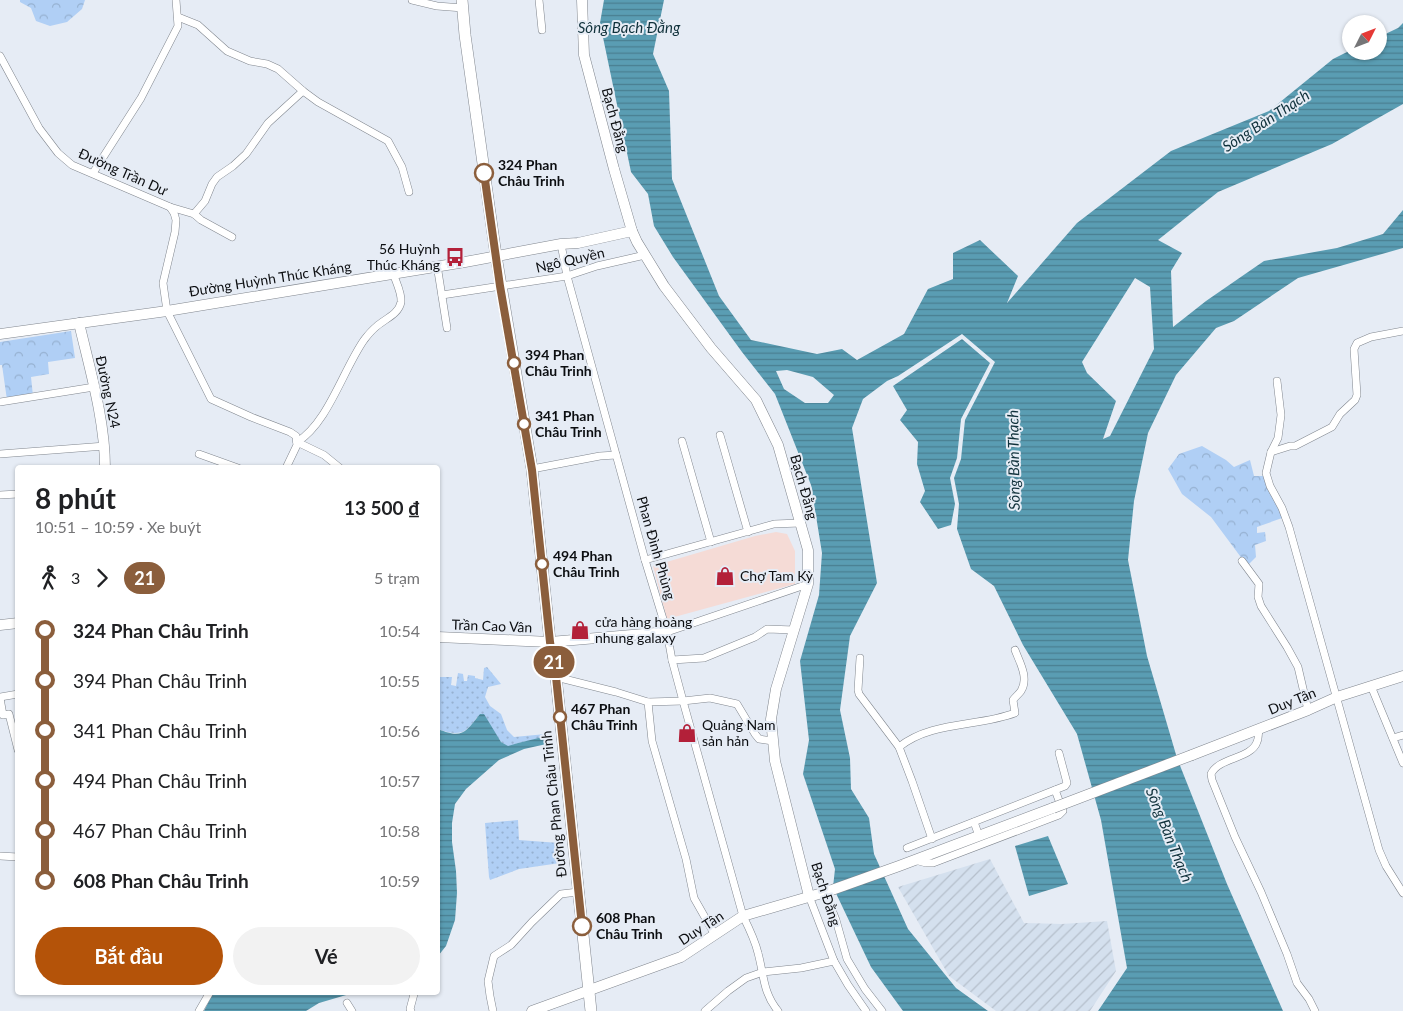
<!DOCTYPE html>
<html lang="vi">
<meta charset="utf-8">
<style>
body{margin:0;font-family:Lato,sans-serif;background:#f2f2f2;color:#202124;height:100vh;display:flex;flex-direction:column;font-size:19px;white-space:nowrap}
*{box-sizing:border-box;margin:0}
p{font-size:16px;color:#757577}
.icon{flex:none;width:28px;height:28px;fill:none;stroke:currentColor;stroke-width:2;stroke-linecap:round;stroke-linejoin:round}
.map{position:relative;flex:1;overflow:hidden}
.panel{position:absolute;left:15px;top:465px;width:425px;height:530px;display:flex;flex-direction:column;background:#fff;border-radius:5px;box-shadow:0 1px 4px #0004}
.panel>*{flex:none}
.badge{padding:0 10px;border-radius:16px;font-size:18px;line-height:32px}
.needle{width:32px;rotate:48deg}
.buttons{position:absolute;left:1342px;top:15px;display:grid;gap:10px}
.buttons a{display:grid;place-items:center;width:45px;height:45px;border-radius:50%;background:#fff;box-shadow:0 1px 4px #0004;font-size:25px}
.map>.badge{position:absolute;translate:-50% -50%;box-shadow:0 0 0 2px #fff}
.legs{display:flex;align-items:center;gap:8px;height:55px;padding:0 20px;font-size:16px}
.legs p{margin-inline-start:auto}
.head{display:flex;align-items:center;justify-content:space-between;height:85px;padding:0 20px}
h1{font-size:28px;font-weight:700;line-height:38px}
.cta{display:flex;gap:10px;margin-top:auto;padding:10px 20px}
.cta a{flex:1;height:58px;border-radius:30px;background:#b45309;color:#fff;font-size:20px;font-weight:700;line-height:58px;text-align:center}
.cta a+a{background:#f2f2f2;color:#202124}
ul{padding:0 20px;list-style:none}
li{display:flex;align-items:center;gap:18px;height:50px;font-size:19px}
li i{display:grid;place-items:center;width:8px;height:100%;margin:0 6px;background:currentColor}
li i::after{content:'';width:12px;height:12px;margin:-6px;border:4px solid;border-radius:50%;background:#fff}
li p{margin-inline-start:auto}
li:first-child i{background:linear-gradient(#0000 50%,currentColor 0)}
li:last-child i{background:linear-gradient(currentColor 50%,#0000 0)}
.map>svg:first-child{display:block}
.commercial{fill:#f5dbd6}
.industrial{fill:url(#industrial-furrows)}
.grass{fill:url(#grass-dots)}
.forest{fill:url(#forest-crowns)}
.water{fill:url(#water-rules);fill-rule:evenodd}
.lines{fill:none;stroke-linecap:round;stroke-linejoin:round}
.street-casing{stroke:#80868e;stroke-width:8}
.secondary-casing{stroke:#80868e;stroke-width:11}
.primary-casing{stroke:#80868e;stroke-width:12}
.street{stroke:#fff;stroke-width:7}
.secondary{stroke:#fff;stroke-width:10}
.primary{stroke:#fff;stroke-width:11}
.secondary-bridge-casing{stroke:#80868e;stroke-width:11;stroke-linecap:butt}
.secondary-bridge{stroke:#fff;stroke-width:10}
.line-1-casing{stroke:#fff;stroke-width:11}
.line-1{stroke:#8b5e3c;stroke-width:8}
.stop-1-dot{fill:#fff;stroke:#8b5e3c;stroke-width:2.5}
.labels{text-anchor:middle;stroke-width:4;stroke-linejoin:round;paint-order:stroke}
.street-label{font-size:14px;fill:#0c0e11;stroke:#e6ecf5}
.stop-label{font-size:14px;font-weight:bold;fill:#0c0e11;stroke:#e6ecf5;text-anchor:start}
.poi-label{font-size:14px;fill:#0c0e11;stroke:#e6ecf5;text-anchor:start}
.water-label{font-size:15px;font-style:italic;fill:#10313b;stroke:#e6ecf5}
</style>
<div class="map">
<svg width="1403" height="1011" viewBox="0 0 1403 1011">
<defs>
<pattern id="industrial-furrows" width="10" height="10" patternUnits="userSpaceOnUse" patternTransform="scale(1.25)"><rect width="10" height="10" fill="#d4e0ee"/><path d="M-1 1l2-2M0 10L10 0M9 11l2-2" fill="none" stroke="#b5bfcb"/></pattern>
<pattern id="grass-dots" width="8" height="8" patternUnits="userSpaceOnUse" patternTransform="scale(1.25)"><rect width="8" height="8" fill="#b0cff5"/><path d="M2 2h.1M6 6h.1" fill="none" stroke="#96b1d1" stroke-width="1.8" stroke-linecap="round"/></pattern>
<pattern id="forest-crowns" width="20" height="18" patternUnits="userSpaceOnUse" patternTransform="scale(1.25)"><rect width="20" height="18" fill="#b0cff5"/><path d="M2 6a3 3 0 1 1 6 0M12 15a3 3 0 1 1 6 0" fill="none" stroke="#96b1d1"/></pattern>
<pattern id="water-rules" width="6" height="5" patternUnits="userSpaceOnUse" patternTransform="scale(1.25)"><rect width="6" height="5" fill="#5a9db3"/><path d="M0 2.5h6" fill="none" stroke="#497e90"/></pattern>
</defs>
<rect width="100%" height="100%" fill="#e6ecf5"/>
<polygon class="commercial" points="776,532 787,534 795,551 795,584 667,619 653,566 755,536"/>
<polygon class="industrial" points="990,859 1024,923 1062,924 1107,921 1116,971 1090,1011 996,1011 949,976 898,887"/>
<g class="grass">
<path d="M487 667 501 684 488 687 485 697 490 706 501 714 507 730 514 737 546 734 547 737 518 743 508 747 501 742 495 733 477 717C466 735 457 736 438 729V682H439V677H452L451 685 456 686 458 673 463 674 464 681H467L468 675 475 676V678L483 680 484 668Z"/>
<polygon points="518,820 519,840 559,843 560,863 519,869 490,880 489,877 485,823"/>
</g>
<g class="forest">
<polygon points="20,0 85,0 82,9 67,22 50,26 36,21 31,8 20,2"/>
<polygon points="71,331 75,358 48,362 49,374 31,377 33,396 7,400 2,365 0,365 0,342"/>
<polygon points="1202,446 1226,460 1234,467 1250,460 1254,476 1265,476 1285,517 1257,527 1257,533 1265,532 1266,541 1255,545 1256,557 1248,565 1240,556 1211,517 1182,494 1168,469 1179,454"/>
</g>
<g class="water">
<path d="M604 0H664L653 54 669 91 672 179 719 296 751 340 817 354 842 349 857 360 904 334 928 289 953 279V253L980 240 1018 276 1007 303 1077 223 1171 151 1269 111 1333 59 1351 50 1379 51V37L1398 28 1403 23V104L1332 144 1218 192 1158 240 1182 253 1171 271 1173 327 1206 301 1264 261 1337 248 1383 234 1403 210V248L1298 278 1234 321 1216 328 1176 375 1148 433 1134 501 1128 560 1147 656 1177 758 1227 884 1283 1011H1098L1127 968 1101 820 1077 734 1023 645 994 586 971 569 957 529 959 504 954 478 961 459 965 420 995 362 962 334 898 376 887 381 863 399 852 428 877 583 850 636 840 710 850 758 851 789 869 818 874 854 908 929 956 988 988 1011H903L871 967 833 887 835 869 803 774 809 740 800 661 819 595 822 553 811 485 775 394 742 352 673 257 654 226 648 194 631 172 600 23ZM1135 278 1150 287 1154 349 1110 436 1103 439 1116 401 1087 373 1082 362ZM787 370 813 377 834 395 828 403H805L784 389 776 371Z"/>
<polygon points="962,339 990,363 961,419 957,458 950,478 955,504 951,525 938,529 920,502 925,491 917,464 918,442 900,420 907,410 893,386"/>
<path d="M480 714H484L501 742 508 746 518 743 551 735V743L524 749 499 760 466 789 455 804 452 823V842L456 871 457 893 455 920 446 946 438 956V729C462 739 465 733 480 714Z"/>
<polygon points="1048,836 1068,884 1029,896 1015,846"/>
<polygon points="213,993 353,993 319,1003 306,1011 204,1011"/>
</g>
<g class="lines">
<g class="street-casing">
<g id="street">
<polyline points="412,0 437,6 463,8"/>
<polyline points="539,0 542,30"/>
<polyline points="178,17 198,25 227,51 250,61 267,64 278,69 303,91 318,102 388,141 402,167 409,192"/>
<polyline points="0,56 39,128 58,153 72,165 170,207 174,213 176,220 175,232 163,283 167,311 211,399 251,417 290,432 296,436 297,445 286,468"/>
<polyline points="93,173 141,98 178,26 176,0"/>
<polyline points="170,207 194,214 201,220 232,237"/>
<polyline points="194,214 205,201 212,184 217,177 233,166 246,154 268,123 303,91"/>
<path d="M561 244 567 276 645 560 667 632 672 660 683 701 743 916C749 928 755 940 758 953 764 975 763 993 778 1011"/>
<polyline points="437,265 447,328"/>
<polyline points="442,295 567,276 597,266 645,255"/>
<polyline points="1277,381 1281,415 1278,438 1271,452 1266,473 1270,486 1282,508 1289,527 1379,850 1386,866 1403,893"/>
<polyline points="0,402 94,387"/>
<polyline points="720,435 748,532"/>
<polyline points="682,441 711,542"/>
<path d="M297 442C328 423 343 370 364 340 367 336 372 330 377 326 385 319 399 314 401 302 402 293 396 282 393 273"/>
<polyline points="297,442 324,455 340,468"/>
<polyline points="1271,452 1290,446 1295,446 1332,427 1340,414 1355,400 1357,395 1354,349 1357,343 1371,337 1403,331"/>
<polyline points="0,454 105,446"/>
<polyline points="199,454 238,468"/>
<polyline points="532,469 600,456 616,455"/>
<polyline points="0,495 18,494"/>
<polyline points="645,560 774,524 800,523"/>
<polyline points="1242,561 1259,584 1258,597 1261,606 1287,647 1298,667 1308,710"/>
<polyline points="667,632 808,584"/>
<polyline points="860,658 858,690 859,694 899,747 912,781 932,839"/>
<polyline points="672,660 704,658 755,637 767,629 794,630"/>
<polyline points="556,677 616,692 648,702 683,701 710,698 737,704 755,734 759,739 773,741"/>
<polyline points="1371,686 1403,763"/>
<polyline points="0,697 18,694"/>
<polyline points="0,698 3,715 9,714 18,750"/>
<polyline points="648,702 652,741 686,859 694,898 715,935"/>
<path d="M1259 729C1258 733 1259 738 1257 742 1251 759 1219 757 1211 774L1212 780 1235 837 1261 892 1287 954 1297 983 1309 999 1315 1011"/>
<polyline points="1393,738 1403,735"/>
<path d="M899 747C931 721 978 727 1015 713L1013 700C1015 697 1019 694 1021 691 1029 678 1020 663 1015 650"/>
<polyline points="974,822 979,836"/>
<polyline points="907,848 1065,786 1067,783 1059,753"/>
<polyline points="0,856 18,857"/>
<polyline points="915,860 926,863 933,863 1059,815 1063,811 1055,790"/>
<polyline points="825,892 836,920 847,959 865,989 882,1011"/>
<polyline points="809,896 834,961 848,985 866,1011"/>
<polyline points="347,1003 352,1011"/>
<polyline points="199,1011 210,992"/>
<polyline points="411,1011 410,1009 414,994"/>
<polyline points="493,1011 490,996 488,981 494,956 511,945 532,922 561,894 578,892"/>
<polyline points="705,1011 728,991 746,978 763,972 801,968 834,961"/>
</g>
</g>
<g class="secondary-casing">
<g id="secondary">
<polyline points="582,0 584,55 614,169 632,231 637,242 664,286 711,348 756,400 778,445 808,550 808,584 776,689 771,719 775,761 809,896"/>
<path d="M79 323C90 370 105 420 105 468"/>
<polyline points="0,334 167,311 465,262 561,244 578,243 632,231"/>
<polyline points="0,625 18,623"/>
<polyline points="438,637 550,642 667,632"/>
<polyline points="1192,755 1308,710 1337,697 1403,676"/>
<polyline points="532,1011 681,957 743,916 829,891 899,866 1053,808"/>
</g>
</g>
<g class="primary-casing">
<polyline id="primary" points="462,0 465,35 496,256 532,469 550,642 556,677 591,1011"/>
</g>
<use href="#street" class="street"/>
<use href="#secondary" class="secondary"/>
<use href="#primary" class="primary"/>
<g class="secondary-bridge-casing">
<polyline id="secondary-bridge" points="1053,808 1192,755"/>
</g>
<use href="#secondary-bridge" class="secondary-bridge"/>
</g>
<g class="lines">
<g class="line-1-casing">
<polyline id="line-1" points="484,173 500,286 532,470 550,642 556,677 582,926"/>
</g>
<use href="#line-1" class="line-1"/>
</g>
<defs>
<g id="bus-bare" transform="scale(1.5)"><path d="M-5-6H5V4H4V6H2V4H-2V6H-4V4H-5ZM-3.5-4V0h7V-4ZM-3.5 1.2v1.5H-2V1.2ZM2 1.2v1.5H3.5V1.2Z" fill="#b32039" stroke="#e6ecf5" stroke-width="2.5" paint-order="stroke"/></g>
<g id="shop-bare" transform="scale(1.5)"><path d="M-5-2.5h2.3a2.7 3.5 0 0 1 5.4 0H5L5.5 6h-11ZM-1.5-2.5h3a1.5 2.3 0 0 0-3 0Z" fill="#b32039" stroke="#e6ecf5" stroke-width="2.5" paint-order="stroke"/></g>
</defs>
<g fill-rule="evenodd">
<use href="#bus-bare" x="455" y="257"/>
<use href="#shop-bare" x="725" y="576"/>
<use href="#shop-bare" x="580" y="630"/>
<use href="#shop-bare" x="687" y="733"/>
</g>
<g class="stop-1-dot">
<circle cx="484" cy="173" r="9"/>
<circle cx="514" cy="363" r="6"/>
<circle cx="524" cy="424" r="6"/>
<circle cx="542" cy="564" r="6"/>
<circle cx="560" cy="717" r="6"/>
<circle cx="582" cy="926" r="9"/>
</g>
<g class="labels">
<g class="street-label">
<text transform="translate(615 120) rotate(75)" y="5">Bạch Đằng</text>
<text transform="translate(123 172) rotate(24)" y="5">Đường Trần Dư</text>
<text transform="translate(570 260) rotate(-13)" y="5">Ngô Quyền</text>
<text transform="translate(270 279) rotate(-9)" y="5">Đường Huỳnh Thúc Kháng</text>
<text transform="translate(108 392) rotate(78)" y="5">Đường N24</text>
<text transform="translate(804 487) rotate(74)" y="5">Bạch Đằng</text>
<text transform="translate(656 548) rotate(74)" y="5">Phan Đình Phùng</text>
<text transform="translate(492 626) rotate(2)" y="5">Trần Cao Vân</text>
<text transform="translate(1292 701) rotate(-22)" y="5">Duy Tân</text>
<text transform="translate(554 804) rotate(-96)" y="5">Đường Phan Châu Trinh</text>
<text transform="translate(826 894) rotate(72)" y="5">Bạch Đằng</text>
<text transform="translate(701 928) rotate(-33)" y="5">Duy Tân</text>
</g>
<g class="stop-label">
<text x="498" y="170">324 Phan<tspan x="498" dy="16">Châu Trinh</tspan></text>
<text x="525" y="360">394 Phan<tspan x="525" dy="16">Châu Trinh</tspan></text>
<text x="535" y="421">341 Phan<tspan x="535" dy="16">Châu Trinh</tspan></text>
<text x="553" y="561">494 Phan<tspan x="553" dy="16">Châu Trinh</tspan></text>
<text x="571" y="714">467 Phan<tspan x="571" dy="16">Châu Trinh</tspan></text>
<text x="596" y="923">608 Phan<tspan x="596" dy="16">Châu Trinh</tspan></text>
</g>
<g class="poi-label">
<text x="440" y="254" text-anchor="end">56 Huỳnh<tspan x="440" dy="16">Thúc Kháng</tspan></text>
<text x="740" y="581">Chợ Tam Kỳ</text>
<text x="595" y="627">cửa hàng hoàng<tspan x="595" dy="16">nhung galaxy</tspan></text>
<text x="702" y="730">Quảng Nam<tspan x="702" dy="16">sản hản</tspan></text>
</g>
<g class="water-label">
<text x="629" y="33">Sông Bạch Đằng</text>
<text transform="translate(1266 121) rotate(-33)" y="5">Sông Bàn Thạch</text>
<text transform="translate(1014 460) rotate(-91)" y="5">Sông Bàn Thạch</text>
<text transform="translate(1169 835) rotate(68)" y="5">Sông Bàn Thạch</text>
</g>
</g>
</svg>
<div class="buttons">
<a><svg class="needle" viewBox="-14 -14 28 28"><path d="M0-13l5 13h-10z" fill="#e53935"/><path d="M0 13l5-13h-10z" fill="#757577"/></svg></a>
</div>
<b class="badge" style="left:554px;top:662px;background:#8b5e3c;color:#fff">21</b>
<section class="panel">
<div class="head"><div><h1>8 phút</h1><p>10:51 – 10:59 · Xe buýt</p></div><b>13 500 ₫</b></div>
<div class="legs"><svg class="icon" aria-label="walk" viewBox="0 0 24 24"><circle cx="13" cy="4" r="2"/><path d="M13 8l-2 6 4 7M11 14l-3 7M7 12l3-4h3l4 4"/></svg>3<svg class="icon" aria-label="forward" viewBox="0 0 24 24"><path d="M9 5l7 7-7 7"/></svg><b class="badge" style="background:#8b5e3c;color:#fff">21</b><p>5 trạm</p></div>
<ul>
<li><i style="color:#8b5e3c"></i><b>324 Phan Châu Trinh</b><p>10:54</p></li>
<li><i style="color:#8b5e3c"></i><span>394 Phan Châu Trinh</span><p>10:55</p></li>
<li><i style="color:#8b5e3c"></i><span>341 Phan Châu Trinh</span><p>10:56</p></li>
<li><i style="color:#8b5e3c"></i><span>494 Phan Châu Trinh</span><p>10:57</p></li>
<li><i style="color:#8b5e3c"></i><span>467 Phan Châu Trinh</span><p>10:58</p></li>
<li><i style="color:#8b5e3c"></i><b>608 Phan Châu Trinh</b><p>10:59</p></li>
</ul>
<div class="cta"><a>Bắt đầu</a><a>Vé</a></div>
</section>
</div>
